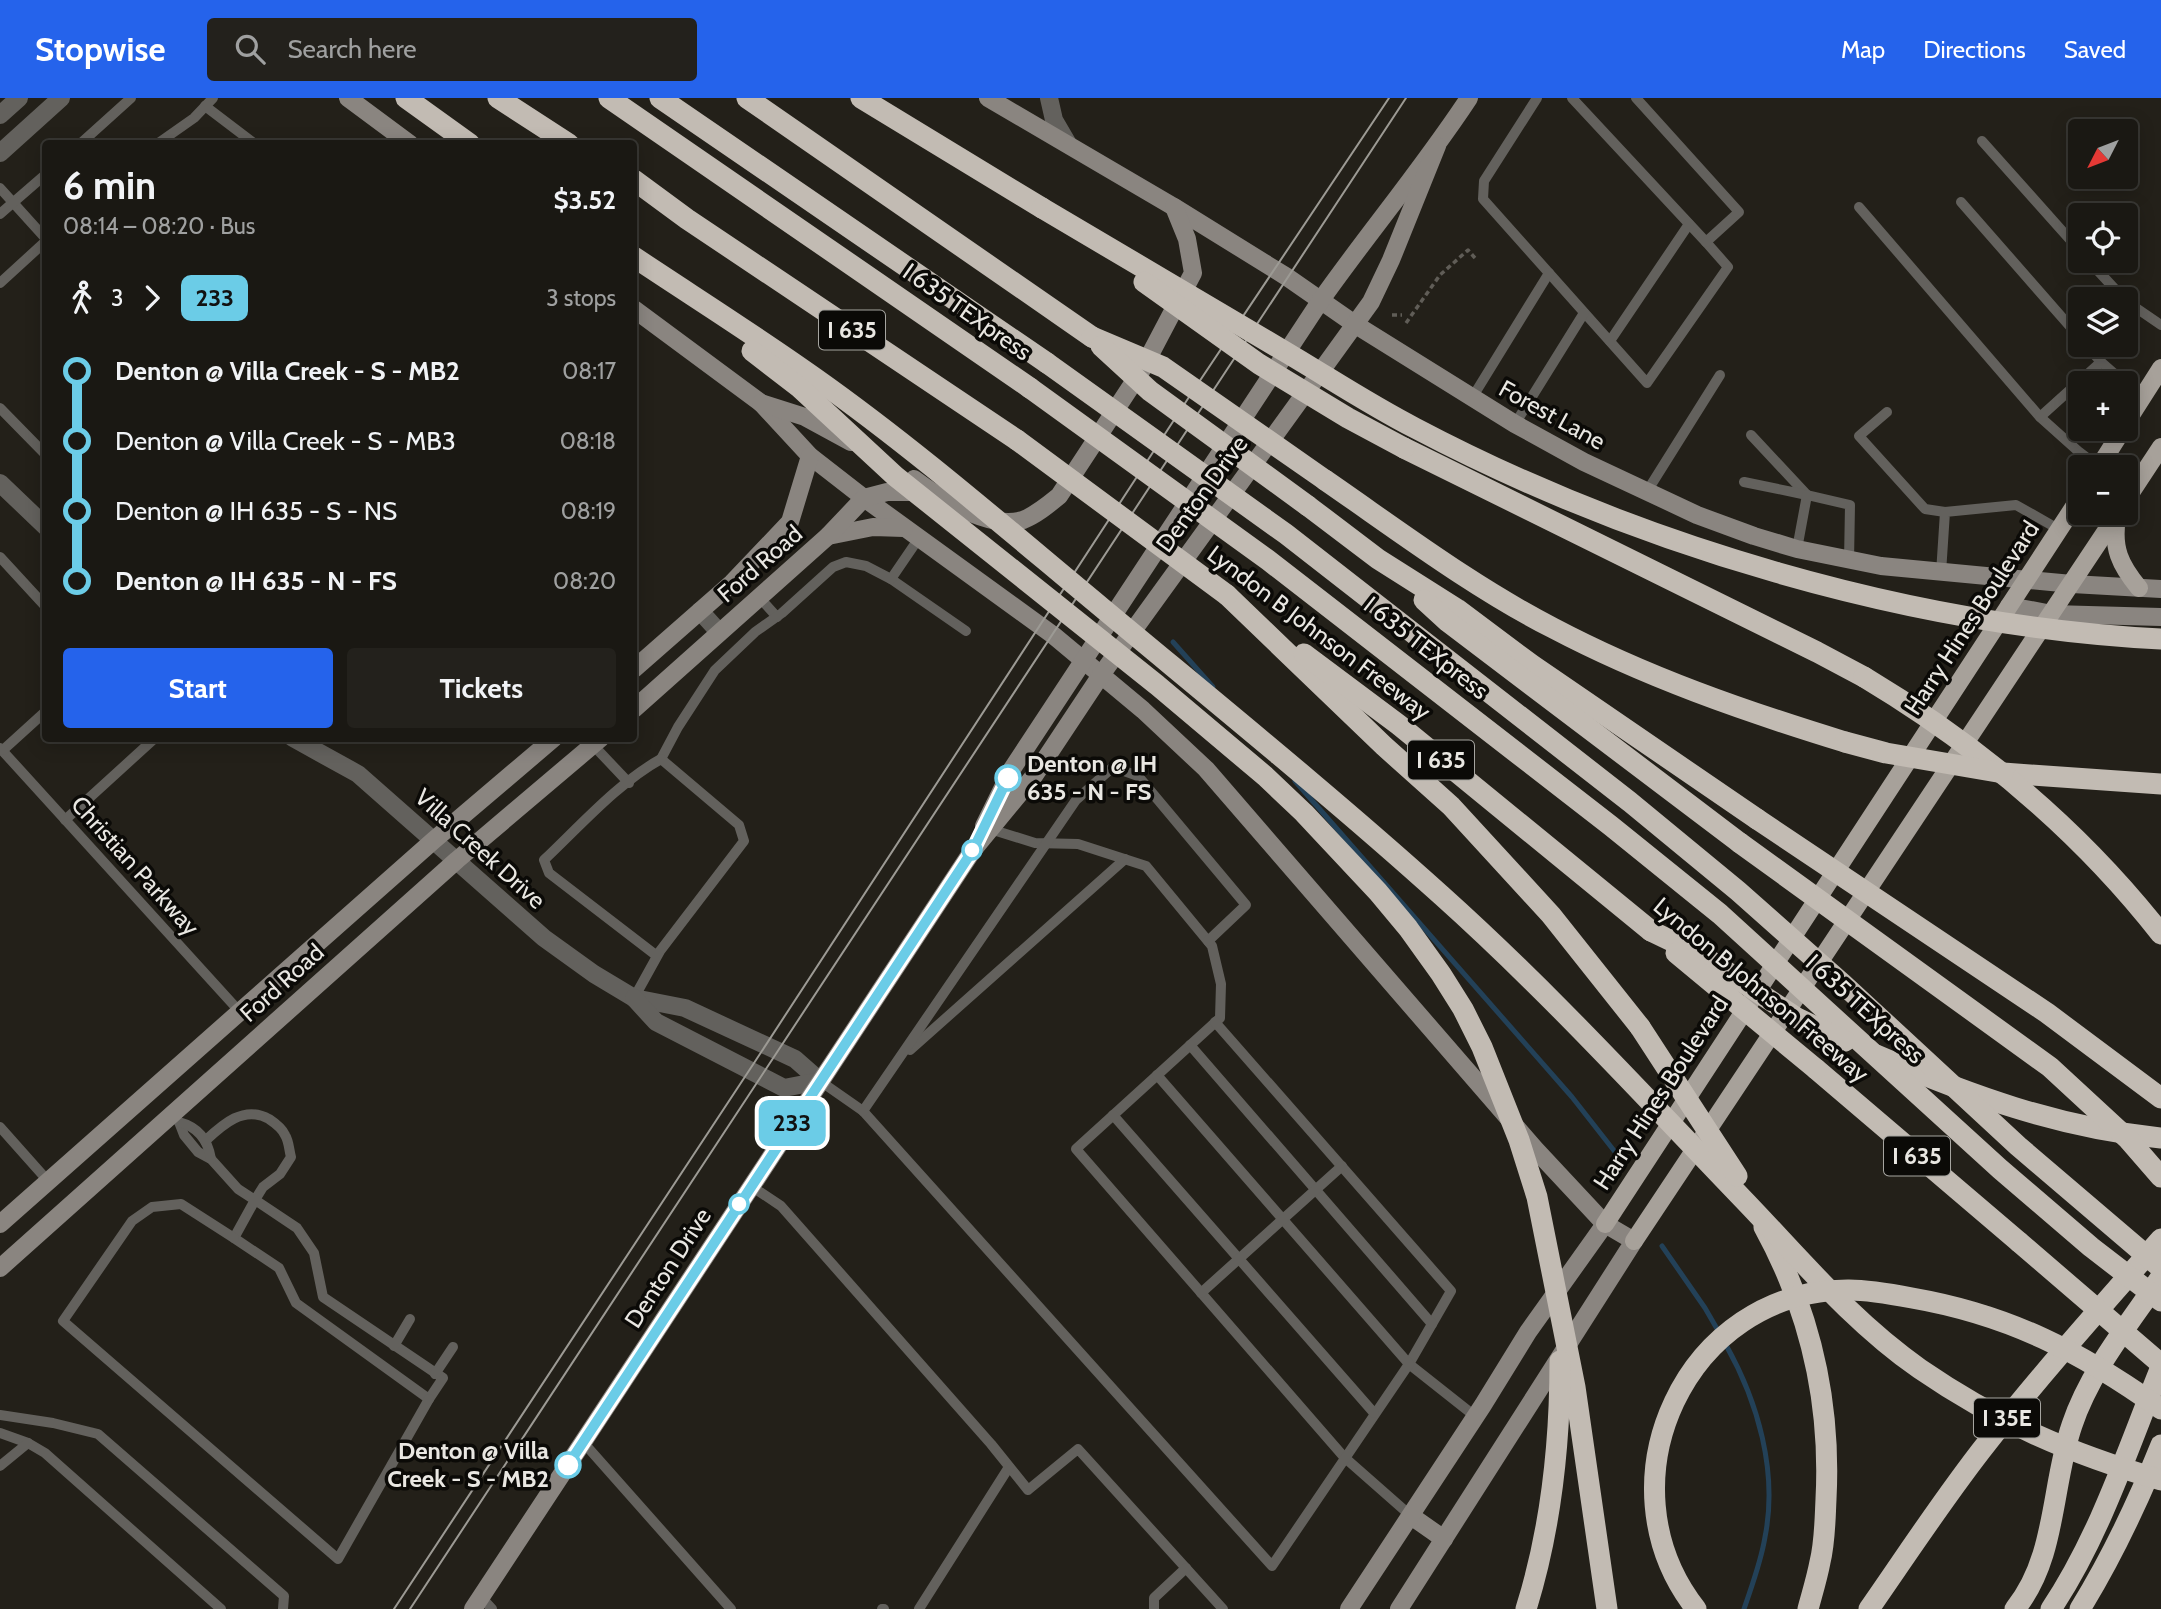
<!DOCTYPE html>
<meta charset="utf-8">
<style>
body{margin:0;font-family:Cabin,sans-serif;background:#23211c;color:#f1f3f6;height:100vh;display:flex;flex-direction:column;font-size:26px;white-space:nowrap}
*{box-sizing:border-box;margin:0}
p{font-size:23px;color:#9fa0a0}
.icon{flex:none;width:38px;height:38px;fill:none;stroke:currentColor;stroke-width:2;stroke-linecap:round;stroke-linejoin:round}
.map{position:relative;flex:1;overflow:hidden}
.sheet{position:absolute;left:42px;top:42px;width:595px;height:602px;display:flex;flex-direction:column;background:#1a1813;border-radius:7px;box-shadow:0 4px 18px #0003,0 0 0 2px #383733}
.sheet>*{flex:none}
.badge{padding:0 14px;border-radius:10px;font-size:24px;line-height:46px}
.needle{width:46px;rotate:228deg}
.tools{position:absolute;left:2068px;top:21px;display:grid;gap:14px}
.tools a{display:grid;place-items:center;width:70px;height:70px;border-radius:7px;background:#1a1813;box-shadow:0 4px 18px #0003,0 0 0 2px #383733;font-size:35px}
.map>.badge{position:absolute;translate:-50% -50%;box-shadow:0 0 0 4px #fff}
.legs{display:flex;align-items:center;gap:10px;height:77px;padding:0 21px;font-size:23px}
.legs p{margin-inline-start:auto}
.headline{display:flex;align-items:center;justify-content:space-between;height:119px;padding:0 21px}
h1{font-size:38px;font-weight:700;line-height:52px}
.primary-button{display:flex;gap:14px;margin-top:auto;padding:14px 21px}
.primary-button a{flex:1;height:80px;border-radius:7px;background:#2563eb;color:#fff;font-size:28px;font-weight:700;line-height:80px;text-align:center}
.primary-button a+a{background:#23211c;color:#f1f3f6}
ul{padding:0 21px;list-style:none}
li{display:flex;align-items:center;gap:24px;height:70px;font-size:26px}
li i{display:grid;place-items:center;width:10px;height:100%;margin:0 9px;background:currentColor}
li i::after{content:'';width:18px;height:18px;margin:-9px;border:5px solid;border-radius:50%;background:#1a1813}
li p{margin-inline-start:auto}
li:first-child i{background:linear-gradient(#0000 50%,currentColor 0)}
li:last-child i{background:linear-gradient(currentColor 50%,#0000 0)}
header{display:flex;align-items:center;gap:42px;box-sizing:border-box;height:98px;padding:0 35px;background:#2563eb;color:#fff}
header strong{font-size:33px}
nav{display:flex;gap:38px;margin-inline-start:auto;font-size:24px}
.search{width:490px;height:63px;background:#23211c;display:flex;align-items:center;gap:18px;box-sizing:border-box;padding:0 24px;border-radius:7px;color:#9fa0a0;font-size:26px}
.map>svg:first-child{display:block}
.lines{fill:none;stroke-linecap:round;stroke-linejoin:round}
.stream{stroke:#234158;stroke-width:5}
.path{stroke:#605d57;stroke-width:3.5;stroke-dasharray:5 3.5;stroke-linecap:butt}
.lane{stroke:#63615d;stroke-width:10}
.street{stroke:#63615d;stroke-width:18}
.secondary{stroke:#8a8580;stroke-width:18}
.primary{stroke:#a7a19a;stroke-width:18}
.highway{stroke:#c2bbb3;stroke-width:21}
.tram{stroke:#9c9a94;stroke-width:2}
.highway-bridge{stroke:#c2bbb3;stroke-width:21}
.line-1-casing{stroke:#fff;stroke-width:16}
.line-1{stroke:#6bcce7;stroke-width:10}
.stop-1-dot{fill:#fff;stroke:#6bcce7;stroke-width:3.5}
.labels{text-anchor:middle;stroke-width:7;stroke-linejoin:round;paint-order:stroke}
.shield{fill:#0b0a07;stroke:#a6a5a0;stroke-width:2}
.shield-label{font-size:23px;font-weight:bold;fill:#e9e7e2}
.street-label{font-size:24px;fill:#e9e7e2;stroke:#0b0a07}
.stop-label{font-size:24px;font-weight:bold;fill:#e9e7e2;stroke:#0b0a07;text-anchor:start}
</style>
<header>
<strong>Stopwise</strong>
<div class="search"><svg class="icon" aria-label="search" viewBox="0 0 24 24"><circle cx="10" cy="10" r="6"/><path d="M15 15l6 6"/></svg>Search here</div>
<nav><a>Map</a><a>Directions</a><a>Saved</a></nav>
</header>
<div class="map">
<svg width="2161" height="1511" viewBox="0 0 2161 1511">
<rect width="100%" height="100%" fill="#232019"/>
<g class="lines">
<g class="stream">
<polyline points="1173,544 1213,589"/>
<polyline points="1295,683 1572,999 1619,1059"/>
<polyline points="1662,1148 1705,1210 1720,1236"/>
<path d="M1726 1247C1758 1304 1778 1374 1765 1439 1761 1464 1752 1487 1744 1511"/>
</g>
<g class="path">
<polyline points="1392,217 1402,217"/>
<polyline points="1406,225 1440,177 1468,152 1475,160"/>
</g>
<g class="lane">
<polyline points="1537,0 1484,83 1483,101 1647,285 1728,169 1706,144"/>
<polyline points="1572,0 1706,144 1739,114 1636,0"/>
<polyline points="205,8 255,46"/>
<polyline points="1982,43 2081,154"/>
<polyline points="80,46 131,0"/>
<polyline points="157,46 194,20 213,0"/>
<polyline points="0,90 46,141"/>
<polyline points="1961,104 2081,241"/>
<polyline points="1859,109 2040,319 2078,353 2099,369"/>
<polyline points="0,116 46,76"/>
<polyline points="2089,163 2124,201"/>
<polyline points="0,185 46,143"/>
<polyline points="2126,203 2161,227"/>
<polyline points="1610,243 1689,126"/>
<polyline points="2086,247 2101,264"/>
<polyline points="1472,300 1549,175"/>
<polyline points="0,310 46,357"/>
<polyline points="1887,314 1859,338 1925,411 1945,414"/>
<polyline points="2040,319 2101,264 2125,285"/>
<polyline points="1515,326 1584,215"/>
<polyline points="1751,337 1807,397"/>
<polyline points="1744,384 1807,397"/>
<polyline points="1646,395 1720,277"/>
<polyline points="1797,451 1807,397 1850,407 1849,463"/>
<polyline points="0,459 46,509"/>
<polyline points="1941,475 1945,414 2016,407 2060,432"/>
<polyline points="891,481 966,533"/>
<polyline points="759,499 777,519"/>
<polyline points="593,647 629,685"/>
<polyline points="0,650 240,914"/>
<polyline points="3,652 46,613"/>
<polyline points="661,661 678,629 715,572 755,534 782,515 833,469 846,464 866,468 891,481 919,440"/>
<polyline points="65,722 155,640"/>
<polyline points="990,731 1035,745 1078,746 1146,768 1212,848 1221,886 1220,920 1076,1051 1344,1359 1411,1418"/>
<path d="M634 900 660 853 744 743 739 727 661 661C619 684 579 729 544 762L549 775 657 858"/>
<polyline points="1215,924 1451,1193 1409,1266 1476,1319"/>
<polyline points="1190,947 1432,1226"/>
<polyline points="910,952 1125,761"/>
<polyline points="820,983 863,1013 1272,1468 1409,1266 1157,977"/>
<polyline points="863,1013 1076,702 1113,669 1138,678 1246,807 1208,843"/>
<path d="M172 1016 179 1024 184 1037 198 1054 211 1061 238 1091 255 1102 234 1140 279 1170 296 1205 429 1301 443 1280 323 1199 314 1155 297 1130 255 1102 263 1089 280 1076 291 1059C289 1052 289 1043 285 1037 282 1030 275 1025 269 1021 244 1007 223 1026 205 1043"/>
<polyline points="1113,1017 1374,1315"/>
<path d="M179 1024C198 1029 208 1042 211 1061"/>
<polyline points="0,1029 48,1083"/>
<polyline points="751,1088 781,1108 991,1346 1028,1392 1078,1351 1223,1511"/>
<polyline points="234,1140 181,1106 152,1109 132,1123 63,1223 338,1461 429,1301"/>
<polyline points="1201,1195 1342,1068"/>
<polyline points="394,1248 410,1221"/>
<polyline points="435,1276 453,1249"/>
<polyline points="0,1317 53,1325 98,1336 284,1498 283,1511"/>
<polyline points="0,1335 28,1345 45,1355 221,1511"/>
<polyline points="583,1344 731,1511"/>
<polyline points="0,1368 28,1345"/>
<polyline points="481,1499 492,1511"/>
<polyline points="882,1511 884,1511"/>
<polyline points="919,1511 1009,1369"/>
<polyline points="1154,1511 1154,1500 1186,1470"/>
</g>
<g class="street">
<polyline points="1049,0 1054,22 1068,46"/>
<polyline points="0,17 19,0"/>
<polyline points="0,55 61,0"/>
<polyline points="0,385 46,429"/>
<polyline points="700,513 719,534"/>
<polyline points="293,640 358,676 544,840 594,876 634,900 685,910 795,961 820,983"/>
<polyline points="634,900 656,924 784,990 820,983"/>
</g>
<g class="secondary">
<polyline points="348,0 410,46"/>
<polyline points="988,0 1174,109 1287,179 1356,227 1515,326 1584,364 1697,417 1754,438 1797,451 1881,468 2072,486 2161,491"/>
<polyline points="634,211 761,305 810,358 864,400 1053,537 1143,612 1206,671 1535,1051 1605,1126 1634,1143 1399,1511"/>
<polyline points="761,305 805,319 851,344"/>
<path d="M914 381C941 401 988 432 1023 422 1036 417 1048 407 1059 398L1143 270 1193 175 1187 141 1174 109"/>
<polyline points="828,438 873,429 904,430"/>
<polyline points="2009,508 2052,516 2161,519"/>
<polyline points="634,571 732,485 790,424 810,358"/>
<polyline points="634,611 828,438 864,400 887,394 921,394"/>
<path d="M984 728 1012 671 1321 202C1369 134 1423 70 1469 0"/>
<polyline points="0,1126 434,742 554,640"/>
<polyline points="0,1170 457,762 601,640"/>
<polyline points="1411,1418 1444,1441"/>
<polyline points="473,1511 973,752 1034,678 1101,577 1371,204 1391,162 1437,48"/>
<polyline points="1349,1511 1483,1307 1528,1234 1605,1126"/>
</g>
<g class="primary">
<polyline points="2126,325 2161,270"/>
<polyline points="2099,369 2123,331"/>
<polyline points="2126,402 2161,349"/>
<path d="M2117 420C2112 450 2120 467 2139 490"/>
<polyline points="1605,1126 2081,398"/>
<polyline points="1634,1143 2118,415"/>
</g>
<g class="highway">
<polyline points="406,0 470,46"/>
<polyline points="498,0 569,46"/>
<polyline points="609,0 1030,290"/>
<polyline points="660,0 1047,265"/>
<polyline points="747,0 1092,239"/>
<polyline points="861,0 1042,110"/>
<polyline points="634,82 687,121 1017,342"/>
<polyline points="1404,350 1817,554 1864,579"/>
<path d="M1325 382C1399 433 1473 489 1553 530 1646 579 1744 613 1845 644"/>
<polyline points="1308,408 1378,461 1457,511 1532,567 1757,721"/>
<polyline points="1227,497 1384,648 1451,708 1551,817 1640,929"/>
<polyline points="1424,502 1448,524 1740,745"/>
<polyline points="1304,556 1399,627 1651,833"/>
<polyline points="2003,675 2161,686"/>
<path d="M1876 957C1969 997 2059 1030 2161 1040"/>
<polyline points="1816,971 2019,1144"/>
<path d="M1764 1129C1810 1213 1831 1305 1826 1401 1825 1422 1825 1444 1820 1464 1817 1480 1812 1496 1808 1511"/>
<path d="M1869 1511C1908 1455 1945 1398 1987 1345 2042 1275 2102 1208 2161 1141"/>
<path d="M2015 1511C2057 1459 2051 1388 2072 1327 2090 1273 2129 1226 2161 1179"/>
<path d="M2051 1511C2100 1438 2128 1350 2161 1269"/>
<path d="M2080 1511C2112 1459 2138 1404 2161 1347"/>
</g>
<g class="tram">
<polyline points="394,1511 756,962 1191,296 1389,0"/>
<polyline points="410,1511 1406,0"/>
</g>
<g class="highway-bridge">
<path d="M1042 110C1124 159 1207 207 1289 256 1331 281 1372 308 1415 330 1637 447 1910 528 2161 541"/>
<path d="M634 159C694 199 756 238 815 280 914 350 1007 431 1101 509 1215 604 1331 698 1441 797 1547 892 1643 997 1741 1099 1799 1159 1851 1223 1920 1271 1997 1324 2071 1356 2161 1382"/>
<polyline points="1144,184 1259,266 1348,320 1404,350"/>
<polyline points="1092,239 1163,269 1325,382"/>
<polyline points="1101,248 1150,293 1308,408"/>
<polyline points="752,253 800,290 895,378 1157,587 1265,678 1304,715 1378,794 1408,830 1441,876 1463,911 1482,949 1519,1042 1537,1099 1575,1289 1607,1511"/>
<polyline points="1047,265 1286,436 1630,704 1738,793 1843,886 2018,1048 2161,1170"/>
<polyline points="1030,290 1268,462 1611,728 1720,816 2000,1071 2091,1149 2161,1203"/>
<polyline points="1017,342 1227,497"/>
<path d="M1864 579C1979 648 2078 730 2161 836"/>
<polyline points="1845,644 1886,655 2003,675"/>
<polyline points="1757,721 2047,915 2161,1000"/>
<polyline points="1740,745 2050,969 2128,1041 2161,1079"/>
<polyline points="1651,833 1703,858 1797,920 1845,943"/>
<polyline points="1676,855 1816,971"/>
<polyline points="1640,929 1737,1078"/>
<polyline points="2019,1144 2161,1266"/>
<path d="M1526 1511C1551 1431 1560 1347 1560 1263"/>
<path d="M1696 1511C1597 1385 1686 1191 1849 1192 1870 1192 1891 1196 1912 1200 2010 1217 2081 1254 2161 1311"/>
</g>
</g>
<g class="lines">
<g class="line-1-casing">
<polyline id="line-1" points="568,1367 973,752 1008,680"/>
</g>
<use href="#line-1" class="line-1"/>
</g>
<g class="stop-1-dot">
<circle cx="1008" cy="680" r="12"/>
<circle cx="972" cy="752" r="9"/>
<circle cx="739" cy="1106" r="9"/>
<circle cx="568" cy="1367" r="12"/>
</g>
<g class="labels">
<g class="shield">
<rect x="819" y="212.5" width="66" height="39" rx="5"/>
<rect x="1408" y="642.5" width="66" height="39" rx="5"/>
<rect x="1884" y="1038.5" width="66" height="39" rx="5"/>
<rect x="1974" y="1300.5" width="66" height="39" rx="5"/>
</g>
<g class="shield-label">
<text x="852" y="240">I 635</text>
<text x="1441" y="670">I 635</text>
<text x="1917" y="1066">I 635</text>
<text x="2007" y="1328">I 35E</text>
</g>
<g class="street-label">
<text transform="translate(967 214) rotate(35)" y="8">I 635 TEXpress</text>
<text transform="translate(1552 317) rotate(29)" y="8">Forest Lane</text>
<text transform="translate(1202 396) rotate(-54)" y="8">Denton Drive</text>
<text transform="translate(760 466) rotate(-41)" y="8">Ford Road</text>
<text transform="translate(1972 520) rotate(-57)" y="8">Harry Hines Boulevard</text>
<text transform="translate(1319 535) rotate(37)" y="8">Lyndon B Johnson Freeway</text>
<text transform="translate(1426 550) rotate(38)" y="8">I 635 TEXpress</text>
<text transform="translate(480 751) rotate(42)" y="8">Villa Creek Drive</text>
<text transform="translate(135 768) rotate(48)" y="8">Christian Parkway</text>
<text transform="translate(282 885) rotate(-42)" y="8">Ford Road</text>
<text transform="translate(1761 892) rotate(40)" y="8">Lyndon B Johnson Freeway</text>
<text transform="translate(1865 911) rotate(42)" y="8">I 635 TEXpress</text>
<text transform="translate(1661 995) rotate(-57)" y="8">Harry Hines Boulevard</text>
<text transform="translate(668 1170) rotate(-57)" y="8">Denton Drive</text>
</g>
<g class="stop-label">
<text x="1027" y="674">Denton @ IH<tspan x="1027" dy="28">635 - N - FS</tspan></text>
<text x="549" y="1361" text-anchor="end">Denton @ Villa<tspan x="549" dy="28">Creek - S - MB2</tspan></text>
</g>
</g>
</svg>
<div class="tools">
<a><svg class="needle" viewBox="-14 -14 28 28"><path d="M0-13l5 13h-10z" fill="#e53935"/><path d="M0 13l5-13h-10z" fill="#9fa0a0"/></svg></a>
<a><svg class="icon" aria-label="locate" viewBox="0 0 24 24"><circle cx="12" cy="12" r="6"/><path d="M12 2v4M12 18v4M2 12h4M18 12h4"/></svg></a>
<a><svg class="icon" aria-label="layers" viewBox="0 0 24 24"><path d="M12 4l9 5-9 5-9-5zM3 14l9 5 9-5"/></svg></a>
<a>+</a>
<a>−</a>
</div>
<b class="badge" style="left:792px;top:1025px;background:#6bcce7;color:#111">233</b>
<section class="sheet">
<div class="headline"><div><h1>6 min</h1><p>08:14 – 08:20 · Bus</p></div><b>$3.52</b></div>
<div class="legs"><svg class="icon" aria-label="walk" viewBox="0 0 24 24"><circle cx="13" cy="4" r="2"/><path d="M13 8l-2 6 4 7M11 14l-3 7M7 12l3-4h3l4 4"/></svg>3<svg class="icon" aria-label="forward" viewBox="0 0 24 24"><path d="M9 5l7 7-7 7"/></svg><b class="badge" style="background:#6bcce7;color:#111">233</b><p>3 stops</p></div>
<ul>
<li><i style="color:#6bcce7"></i><b>Denton @ Villa Creek - S - MB2</b><p>08:17</p></li>
<li><i style="color:#6bcce7"></i><span>Denton @ Villa Creek - S - MB3</span><p>08:18</p></li>
<li><i style="color:#6bcce7"></i><span>Denton @ IH 635 - S - NS</span><p>08:19</p></li>
<li><i style="color:#6bcce7"></i><b>Denton @ IH 635 - N - FS</b><p>08:20</p></li>
</ul>
<div class="primary-button"><a>Start</a><a>Tickets</a></div>
</section>
</div>
